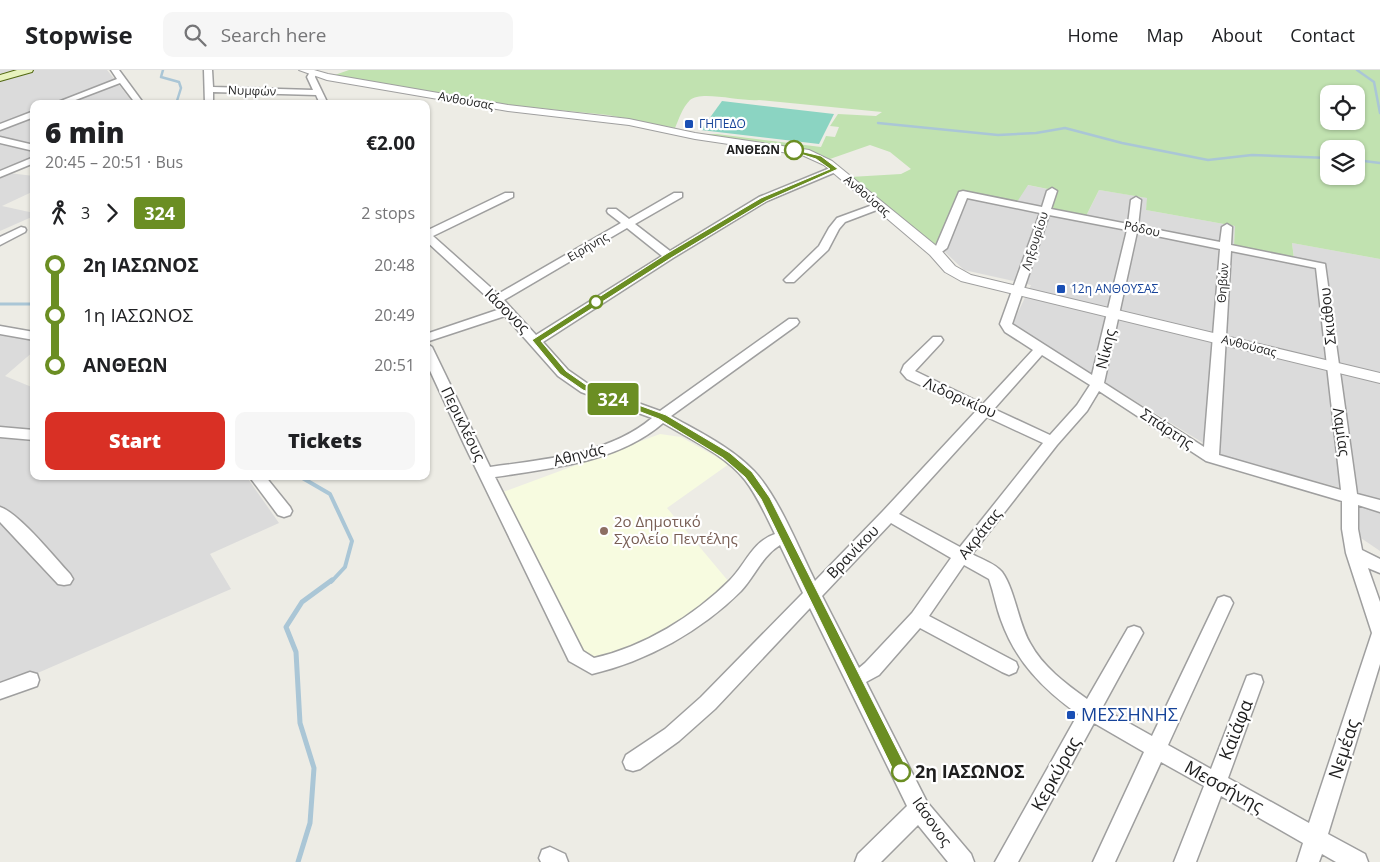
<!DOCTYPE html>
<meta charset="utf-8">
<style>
body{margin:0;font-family:"Open Sans",sans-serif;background:#f6f6f6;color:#202124;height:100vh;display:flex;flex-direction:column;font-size:19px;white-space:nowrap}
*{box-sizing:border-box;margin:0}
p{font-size:16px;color:#757577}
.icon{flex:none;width:28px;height:28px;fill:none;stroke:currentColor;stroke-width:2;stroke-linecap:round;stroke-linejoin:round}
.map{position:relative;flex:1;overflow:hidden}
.side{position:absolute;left:30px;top:30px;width:400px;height:380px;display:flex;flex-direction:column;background:#fff;border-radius:10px;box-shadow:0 1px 4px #0004}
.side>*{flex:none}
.badge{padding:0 10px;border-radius:4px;font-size:18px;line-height:32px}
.fabs{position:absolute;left:1320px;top:15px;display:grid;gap:10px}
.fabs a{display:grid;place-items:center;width:45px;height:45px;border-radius:10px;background:#fff;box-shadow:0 1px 4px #0004;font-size:25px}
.map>.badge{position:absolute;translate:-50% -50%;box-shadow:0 0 0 2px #fff}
.legs{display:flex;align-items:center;gap:8px;height:55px;padding:0 15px;font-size:16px}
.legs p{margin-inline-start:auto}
.overview{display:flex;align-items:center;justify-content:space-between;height:85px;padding:0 15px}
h1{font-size:28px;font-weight:800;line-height:38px}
.cta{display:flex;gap:10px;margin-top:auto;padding:10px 15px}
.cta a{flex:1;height:58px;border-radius:10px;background:#d93025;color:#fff;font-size:20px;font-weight:800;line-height:58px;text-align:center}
.cta a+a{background:#f6f6f6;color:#202124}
ul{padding:0 15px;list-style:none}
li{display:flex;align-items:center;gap:18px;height:50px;font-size:19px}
li i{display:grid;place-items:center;width:8px;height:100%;margin:0 6px;background:currentColor}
li i::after{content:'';width:12px;height:12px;margin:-6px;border:4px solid;border-radius:50%;background:#fff}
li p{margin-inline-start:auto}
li:first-child i{background:linear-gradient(#0000 50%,currentColor 0)}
li:last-child i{background:linear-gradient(currentColor 50%,#0000 0)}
header{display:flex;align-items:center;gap:30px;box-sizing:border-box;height:70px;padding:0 25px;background:#fff;border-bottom:1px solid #e0e0e0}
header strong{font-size:24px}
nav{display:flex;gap:28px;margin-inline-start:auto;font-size:18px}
.search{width:350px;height:45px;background:#f6f6f6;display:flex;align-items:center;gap:12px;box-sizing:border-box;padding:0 18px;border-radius:10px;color:#757577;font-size:19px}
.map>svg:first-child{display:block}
.residential{fill:#dbdbdb}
.education{fill:#f7fbe0}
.grass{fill:#c1e2b0;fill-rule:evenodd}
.pitch{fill:#8bd4c2}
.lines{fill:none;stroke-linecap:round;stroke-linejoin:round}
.stream-far3{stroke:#aac6d6;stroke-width:2.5}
.stream-far2{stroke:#aac6d6;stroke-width:3}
.stream-far1{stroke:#aac6d6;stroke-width:4}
.stream{stroke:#aac6d6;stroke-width:5}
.minor-casing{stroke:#9f9f9f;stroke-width:3}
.tertiary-casing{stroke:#9f9f9f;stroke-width:2}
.secondary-casing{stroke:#526811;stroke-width:2}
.minor{fill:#fff;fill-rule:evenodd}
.tertiary{fill:#fff;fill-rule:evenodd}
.secondary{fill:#e8f2be;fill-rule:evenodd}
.line-1{fill:#6b8e23;stroke:#fff}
.transit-dot{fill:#1a4fb4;stroke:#fff;stroke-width:2}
.stop-1-dot{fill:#fff;stroke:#6b8e23;stroke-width:2.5}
.education-dot{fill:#8d6e63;stroke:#fff;stroke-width:2}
.labels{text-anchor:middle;stroke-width:4.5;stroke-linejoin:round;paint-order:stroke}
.far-street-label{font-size:12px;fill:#1e1e1e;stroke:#fff}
.far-transit-label{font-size:12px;fill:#164399;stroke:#fff;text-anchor:start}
.far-stop-label{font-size:12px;font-weight:bold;fill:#1e1e1e;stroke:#fff;text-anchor:end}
.street-label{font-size:15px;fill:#1e1e1e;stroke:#fff}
.education-label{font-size:15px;fill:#785e54;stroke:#fff;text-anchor:start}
.near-transit-label{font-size:18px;fill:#164399;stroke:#fff;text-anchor:start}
.near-street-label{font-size:18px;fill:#1e1e1e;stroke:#fff}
.near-stop-label{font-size:18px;font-weight:bold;fill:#1e1e1e;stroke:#fff;text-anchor:start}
</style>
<header>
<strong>Stopwise</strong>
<div class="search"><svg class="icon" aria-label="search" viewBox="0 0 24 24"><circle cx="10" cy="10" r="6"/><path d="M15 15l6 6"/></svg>Search here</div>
<nav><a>Home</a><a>Map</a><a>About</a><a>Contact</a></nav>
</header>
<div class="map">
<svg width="1380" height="792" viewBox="0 0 1380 792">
<rect width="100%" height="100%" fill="#edece5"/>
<g class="residential">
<polygon points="0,0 107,0 134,34 34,34 34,87 0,100"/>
<polygon points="0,102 34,106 34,121 2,136 34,143 34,146 0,161"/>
<polygon points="1027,115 1058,121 1049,137 1086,146 1099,120 1148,128 1146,140 1235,156 1234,176 1294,188 1292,173 1380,189 1380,481 1358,466 1356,422 1226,387 1012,255 1031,215 964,200 945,182 966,121 1016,132"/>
<polygon points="0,264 34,271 34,281 5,306 34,318 34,406 246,406 279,453 210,484 231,519 33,605 0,614"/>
</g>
<polygon class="education" points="660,364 681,367 729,394 667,438 729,512 704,535 664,563 585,596 503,422"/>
<path class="grass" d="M349 0H1380V189L1292 173 1294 189 1234 176 1235 156 1146 140 1147 128 1099 120 1086 146 1048 138 1058 121 1028 115 1017 132 966 121 959 123 935 178 850 107 901 104 911 99 890 82 870 75 827 90 813 84 699 64H717L821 77 826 66 835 67 839 57 830 56 838 44 876 46 882 42 759 30C742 32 701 20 690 30 682 38 679 49 675 58L608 45 498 34 434 22 329 7ZM1329 24H1356V51H1329ZM1329 79H1356V106H1329Z"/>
<polygon class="pitch" points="722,31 834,44 819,74 701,60"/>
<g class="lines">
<g class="stream-far3">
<polyline points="163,0 161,7 179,12 181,18 176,34"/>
<polyline points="1357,0 1374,12 1380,43"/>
<polyline points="878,53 998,65 1036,63 1065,58 1122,73 1208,90 1252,85 1329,88"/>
<polyline points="1356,90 1380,93"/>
</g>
<g class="stream-far2">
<polyline points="34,211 32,217 34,218"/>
<polyline points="0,234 34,234"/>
</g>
<polyline class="stream-far1" points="299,406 330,424 352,471 345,497 331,512"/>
<polyline class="stream" points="298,792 310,753 314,698 300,653 296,582 286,557 302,532 332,510"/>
<g class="minor-casing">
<g id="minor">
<polygon points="111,0 119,0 144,34 136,34 120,13 65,34 53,34 117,9"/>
<polygon points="204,0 212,0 213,17 313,20 307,7 310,2 316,2 315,7 328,34 320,34 316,25 213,22 213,34 205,34"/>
<polygon points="34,41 34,47 0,60 0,54"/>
<polygon points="0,67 34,75 34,81 0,73"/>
<polygon points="34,87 34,93 0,107 0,101"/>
<path d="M835 96 838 97V101L767 131 673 188 543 272 568 300 591 316 660 341 789 249H797L799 252 797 255 671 346C699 362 731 377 754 401 778 426 799 479 815 511L883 441 976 341 907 309 901 302 904 295 933 267H941L943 270 941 273 915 301 983 334 1033 280 1005 262 1000 254 1040 143 967 128 947 178 939 184H931L929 182 936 176 959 122 963 121 1042 137 1047 121 1052 118 1057 121 1051 139 1128 154 1131 130 1136 127 1141 130 1138 156 1220 172 1222 157 1227 154 1232 157 1231 175 1325 194 1357 424 1380 430V442L1358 435V459L1362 480 1380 489V503L1368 498 1380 532V594L1328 764 1365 784 1368 792H1336L1322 784 1319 792H1297L1303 773 1221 726 1196 792H1174L1204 716 1161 692 1115 792H1093L1144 682 1094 653 1018 792H995L1078 644C1043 619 1016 592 1001 550 996 537 994 523 989 509L964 495 929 546 1016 592 1018 597 1016 602 1009 605 1002 602 920 558 879 605 866 612 927 732 971 784 974 792H948L918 755 881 792H855L858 784 907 736 810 538 715 639 679 671 640 699 633 701 626 699 623 692 626 685 665 659 701 627 803 523 780 475C762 486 755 506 741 521 701 561 647 591 592 604L569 591 464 374 426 292V273L432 277 490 397C545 389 608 385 652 348L581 322 558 306 505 246 426 272V264L500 239 426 171V161L505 123H513V127L433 166 498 224 621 153 608 143 607 141 608 139H616L629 149 674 123H682V127L635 154 670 181 759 127ZM1049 145 1127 160 1092 305 1012 254ZM627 158 662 186 536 265 504 230ZM1137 162 1220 179 1204 377 1104 313ZM1231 181 1316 198 1341 420 1219 385ZM1042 285 1090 315 1077 335 1050 365 994 339ZM1099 321 1206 391 1342 431V459L1346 483 1372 563 1309 753 1228 708 1263 612 1261 606 1254 604 1247 606 1211 699 1168 675 1233 533 1230 528 1224 526 1218 528 1152 666 1102 638 1143 563 1140 558 1134 556 1128 558 1087 629C1065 613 1043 597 1030 573 1018 552 1015 520 1002 502 996 494 981 489 972 484L1057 375 1087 341ZM987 347 1043 373 960 477 899 444ZM663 353C690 369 725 385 745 410 758 427 766 446 775 464 752 472 746 494 730 510 694 546 644 577 594 588L583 581 495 407C552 398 618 392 663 353ZM891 453 951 488 912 543 865 593 859 598 822 526Z"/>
<polygon points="878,133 882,134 883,136 882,138 845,152 839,159 828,180 794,212 786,212 784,210 786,208 819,176 829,158 837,148"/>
<polygon points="21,157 25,158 26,160 25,162 0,175 0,167"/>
<polygon points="0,256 34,262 34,270 0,264"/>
<polygon points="0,357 34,360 34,370 0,367"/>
<polygon points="249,406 265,406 290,437 292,441 290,445 284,447 278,445"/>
<path d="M0 437C19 443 55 488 70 504L73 509 70 514 64 515 58 514 0 452Z"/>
<polygon points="30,602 37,604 39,610 37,616 0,629 0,613"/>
<polygon points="550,777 565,784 568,792 541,792 539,788 542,780"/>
</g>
</g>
<g class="tertiary-casing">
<polygon id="tertiary" points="299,0 314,0 328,4 508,35 629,49 695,63 809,80 832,91 940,179 955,196 971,205 1380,303 1380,313 961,211 945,202 930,185 824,95 802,85 695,69 629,55 508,41 327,10"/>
</g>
<g class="secondary-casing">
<polygon id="secondary" points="17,0 33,0 32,2 0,11 0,5"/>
</g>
<use href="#minor" class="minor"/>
<use href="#tertiary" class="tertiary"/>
<use href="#secondary" class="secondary"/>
</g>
<polygon class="line-1" points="791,79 821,86 838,99 766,131 671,188 541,271 566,301 589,317 666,345 730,383 752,402 770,428 906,697 908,702 906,706 901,708 896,706 761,429 745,407 723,388 659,349 583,320 560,304 532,270 666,184 761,128 830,99 816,89 791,81"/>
<g class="transit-dot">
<rect x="684" y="49" width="10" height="10" rx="2.5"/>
<rect x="1056" y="214" width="10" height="10" rx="2.5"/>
<rect x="1066" y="640" width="10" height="10" rx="2.5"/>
</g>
<g class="stop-1-dot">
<circle cx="794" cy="80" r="9"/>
<circle cx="596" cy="232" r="6"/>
<circle cx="901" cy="702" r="9"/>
</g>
<circle class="education-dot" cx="604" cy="461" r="5"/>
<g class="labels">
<g class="far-street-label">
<text transform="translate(252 21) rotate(2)" y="4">Νυμφών</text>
<text transform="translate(466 31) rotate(10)" y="4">Ανθούσας</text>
<text transform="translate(867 126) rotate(40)" y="4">Ανθούσας</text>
<text transform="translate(1142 159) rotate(12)" y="4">Ρόδου</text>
<text transform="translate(1035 171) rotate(-72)" y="4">Ληξουρίου</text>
<text transform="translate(588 177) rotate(-30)" y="4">Ειρήνης</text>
<text transform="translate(1223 213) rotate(-86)" y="4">Θηβών</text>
<text transform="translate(1249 276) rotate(14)" y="4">Ανθούσας</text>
</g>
<g class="far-transit-label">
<text x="699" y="58">ΓΗΠΕΔΟ</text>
<text x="1071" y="223">12η ΑΝΘΟΥΣΑΣ</text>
</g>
<g class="far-stop-label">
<text x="780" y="84">ΑΝΘΕΩΝ</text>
</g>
<g class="street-label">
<text transform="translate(507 241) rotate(45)" y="5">Ιάσονος</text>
<text transform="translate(1328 246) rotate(-96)" y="5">Σκιάθου</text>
<text transform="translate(1106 279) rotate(-76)" y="5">Νίκης</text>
<text transform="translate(960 328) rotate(24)" y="5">Λιδορικίου</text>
<text transform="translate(463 354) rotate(64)" y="5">Περικλέους</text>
<text transform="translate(1167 359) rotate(33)" y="5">Σπάρτης</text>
<text transform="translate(1341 362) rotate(82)" y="5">Λαμίας</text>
<text transform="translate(579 385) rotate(-14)" y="5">Αθηνάς</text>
<text transform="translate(980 464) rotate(-52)" y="5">Ακράτας</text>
<text transform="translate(853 482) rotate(-46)" y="5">Βρανίκου</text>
<text transform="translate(932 752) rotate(55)" y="5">Ιάσονος</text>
</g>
<g class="education-label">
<text x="614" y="457">2ο Δημοτικό<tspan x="614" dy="17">Σχολείο Πεντέλης</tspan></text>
</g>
<g class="near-transit-label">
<text x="1081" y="651">ΜΕΣΣΗΝΗΣ</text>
</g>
<g class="near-street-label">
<text transform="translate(1236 660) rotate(-69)" y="6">Καϊάφα</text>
<text transform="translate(1344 679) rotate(-72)" y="6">Νεμέας</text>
<text transform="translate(1056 704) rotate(-61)" y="6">Κερκύρας</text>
<text transform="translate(1224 717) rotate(29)" y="6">Μεσσήνης</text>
</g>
<g class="near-stop-label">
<text x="915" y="708">2η ΙΑΣΩΝΟΣ</text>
</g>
</g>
</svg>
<div class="fabs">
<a><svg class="icon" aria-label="locate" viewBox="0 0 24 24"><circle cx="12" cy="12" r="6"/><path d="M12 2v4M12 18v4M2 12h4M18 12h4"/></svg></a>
<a><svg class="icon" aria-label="layers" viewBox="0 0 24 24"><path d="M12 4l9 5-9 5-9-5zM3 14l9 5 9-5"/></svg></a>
</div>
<b class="badge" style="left:613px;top:329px;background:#6b8e23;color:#fff">324</b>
<section class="side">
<div class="overview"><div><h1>6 min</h1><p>20:45 – 20:51 · Bus</p></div><b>€2.00</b></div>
<div class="legs"><svg class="icon" aria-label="walk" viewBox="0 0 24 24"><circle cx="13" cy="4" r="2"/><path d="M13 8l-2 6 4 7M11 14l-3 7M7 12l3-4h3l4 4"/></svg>3<svg class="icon" aria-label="forward" viewBox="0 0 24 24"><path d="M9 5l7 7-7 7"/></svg><b class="badge" style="background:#6b8e23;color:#fff">324</b><p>2 stops</p></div>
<ul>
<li><i style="color:#6b8e23"></i><b>2η ΙΑΣΩΝΟΣ</b><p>20:48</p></li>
<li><i style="color:#6b8e23"></i><span>1η ΙΑΣΩΝΟΣ</span><p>20:49</p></li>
<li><i style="color:#6b8e23"></i><b>ΑΝΘΕΩΝ</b><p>20:51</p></li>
</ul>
<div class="cta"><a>Start</a><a>Tickets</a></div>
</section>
</div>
